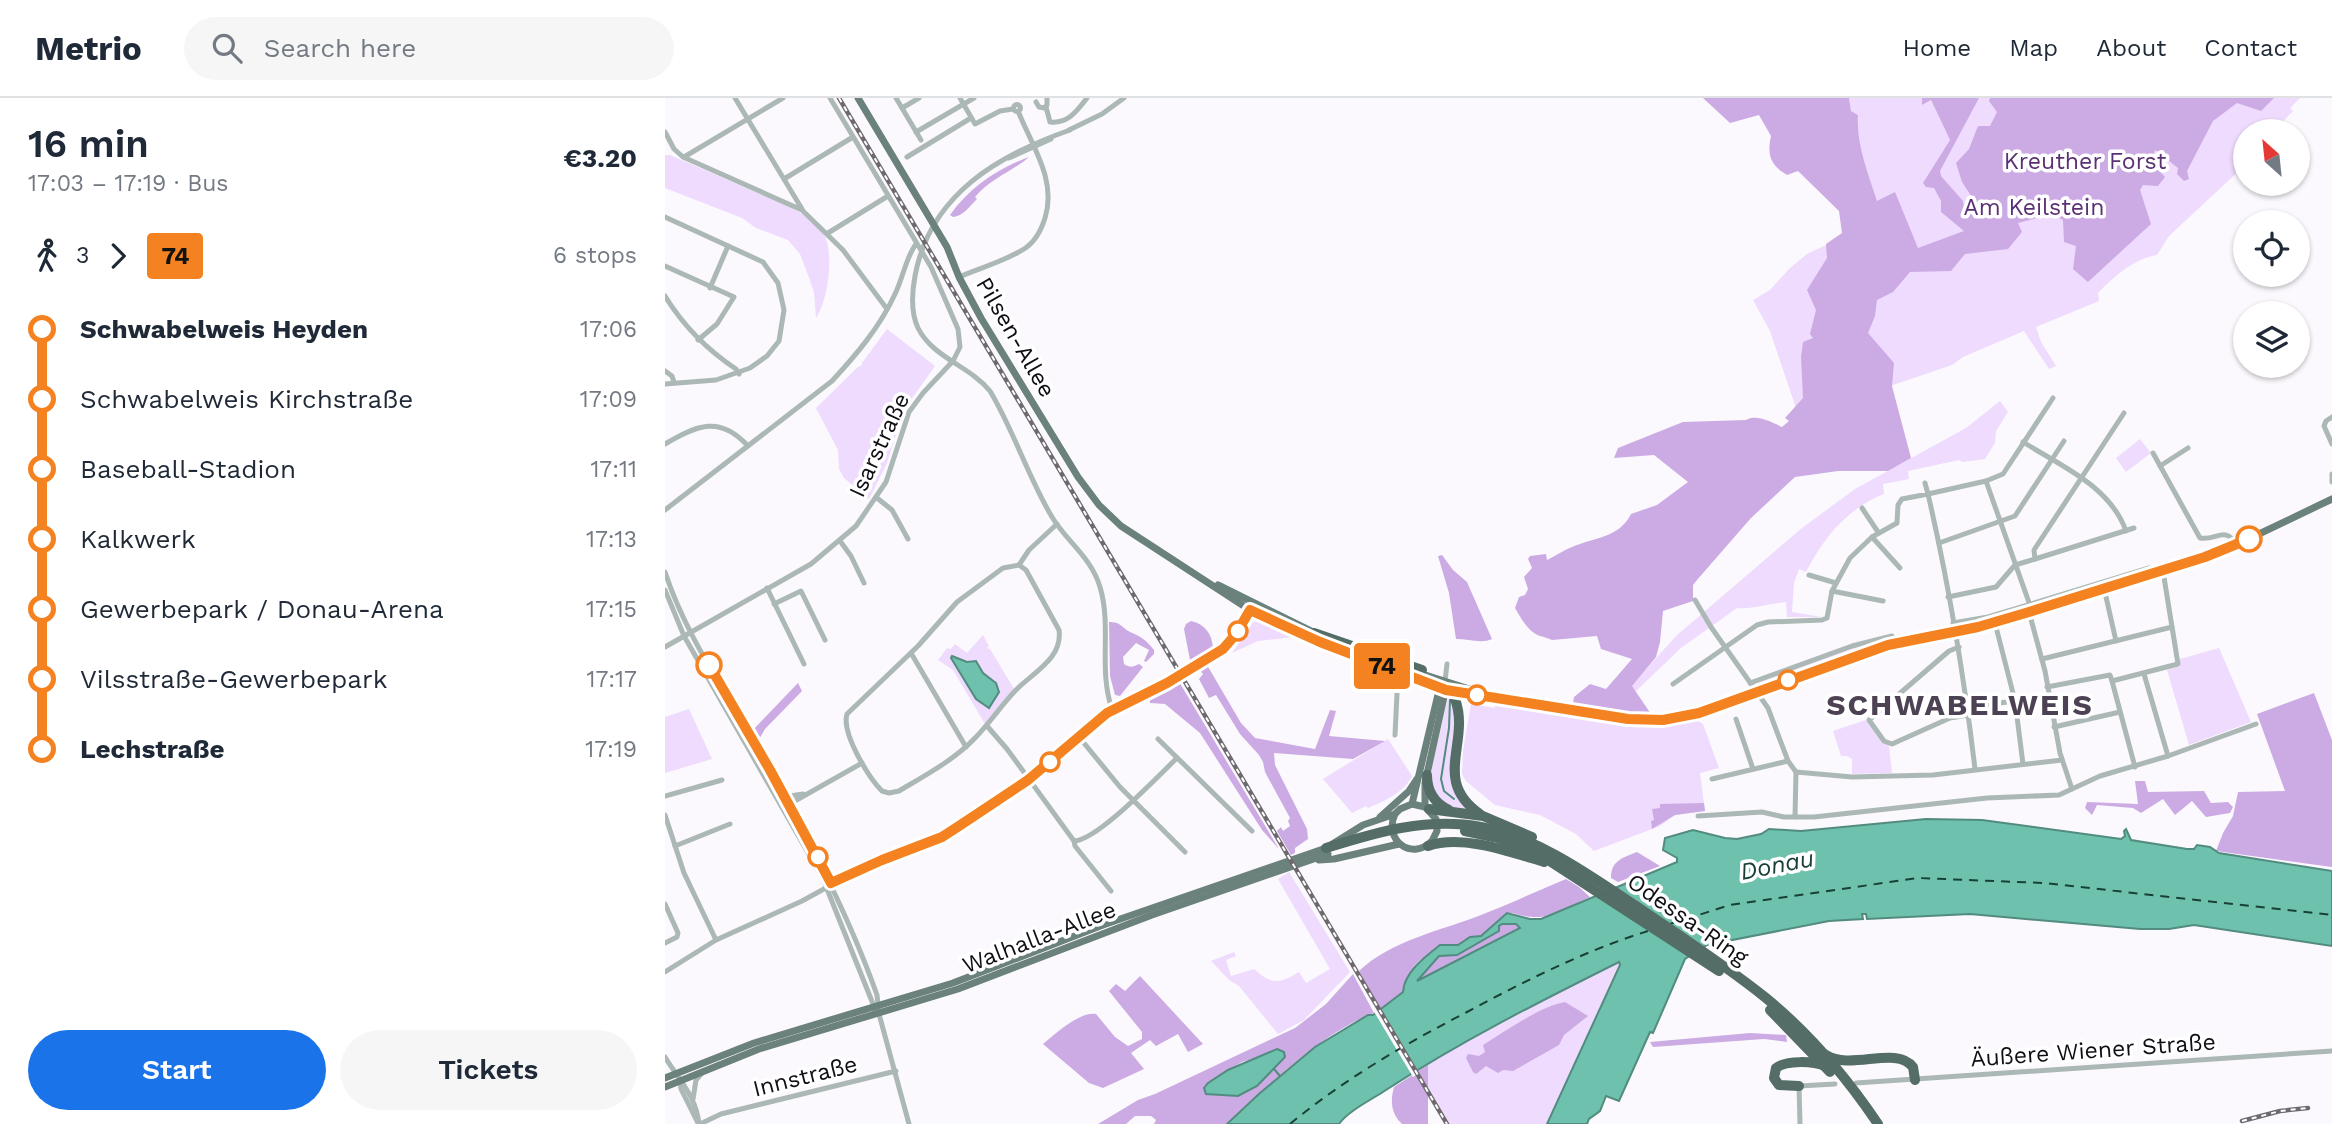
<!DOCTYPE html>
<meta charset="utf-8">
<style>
body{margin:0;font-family:"Work Sans",sans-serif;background:#f6f6f7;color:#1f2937;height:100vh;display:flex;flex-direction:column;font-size:26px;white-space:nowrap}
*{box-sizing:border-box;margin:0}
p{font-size:23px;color:#747a83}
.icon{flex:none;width:38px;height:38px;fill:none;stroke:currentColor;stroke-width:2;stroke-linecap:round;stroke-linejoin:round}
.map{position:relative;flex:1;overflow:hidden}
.panel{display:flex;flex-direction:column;background:#fff;width:665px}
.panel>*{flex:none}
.badge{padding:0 14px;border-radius:5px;font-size:24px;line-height:46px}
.needle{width:46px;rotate:333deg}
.tools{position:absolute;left:1568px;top:21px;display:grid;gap:14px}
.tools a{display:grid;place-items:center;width:77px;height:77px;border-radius:50%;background:#fff;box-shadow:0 2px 5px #0004;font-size:35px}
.map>.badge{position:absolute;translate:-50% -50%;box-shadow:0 0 0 4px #fff}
.legs{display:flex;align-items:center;gap:10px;height:77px;padding:0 28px;font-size:23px}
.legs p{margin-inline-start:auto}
.overview{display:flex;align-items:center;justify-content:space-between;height:119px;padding:0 28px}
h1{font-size:38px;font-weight:600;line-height:52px}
.button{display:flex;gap:14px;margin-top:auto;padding:14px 28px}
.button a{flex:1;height:80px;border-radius:42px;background:#1a73e8;color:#fff;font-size:28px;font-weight:600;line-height:80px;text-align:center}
.button a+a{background:#f6f6f7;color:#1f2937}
ul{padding:0 28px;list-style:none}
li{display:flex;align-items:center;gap:24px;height:70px;font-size:26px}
li i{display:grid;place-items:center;width:10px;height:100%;margin:0 9px;background:currentColor}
li i::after{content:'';width:18px;height:18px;margin:-9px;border:5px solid;border-radius:50%;background:#fff}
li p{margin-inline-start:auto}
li:first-child i{background:linear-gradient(#0000 50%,currentColor 0)}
li:last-child i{background:linear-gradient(currentColor 50%,#0000 0)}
header{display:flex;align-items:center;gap:42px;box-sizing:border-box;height:98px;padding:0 35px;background:#fff;border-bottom:2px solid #e0e1e3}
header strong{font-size:33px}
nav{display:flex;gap:38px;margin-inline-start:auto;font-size:24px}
.search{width:490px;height:63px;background:#f6f6f7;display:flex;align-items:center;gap:18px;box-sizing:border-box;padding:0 24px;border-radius:38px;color:#747a83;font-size:26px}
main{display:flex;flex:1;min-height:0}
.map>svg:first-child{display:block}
.green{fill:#eedbfd}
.forest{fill:#ccabe4;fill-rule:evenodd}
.water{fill:#6ec1ad;stroke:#528b7f;stroke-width:2;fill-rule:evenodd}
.pier{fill:#fbf9fd}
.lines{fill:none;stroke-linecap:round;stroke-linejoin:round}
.stream{stroke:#528b7f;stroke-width:2}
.ferry{stroke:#194037;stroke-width:2;stroke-dasharray:9 7;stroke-linecap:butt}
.minor{stroke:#acb8b5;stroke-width:5}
.major{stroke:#6b817b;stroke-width:7}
.highway{stroke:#546d66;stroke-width:10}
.rail-casing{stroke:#6d696f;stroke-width:4.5}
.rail{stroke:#fff;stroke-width:2;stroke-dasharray:5;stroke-linecap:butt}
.line-1-casing{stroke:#fff;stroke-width:16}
.line-1{stroke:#f58220;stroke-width:10}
.stop-1-dot{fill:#fff;stroke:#f58220;stroke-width:3.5}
.labels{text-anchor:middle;stroke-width:7;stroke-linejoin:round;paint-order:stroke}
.park-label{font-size:23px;fill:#5a3074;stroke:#fff}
.street-label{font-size:23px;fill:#110d14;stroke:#fff}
.water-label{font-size:24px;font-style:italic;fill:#194037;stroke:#fff}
.district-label{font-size:30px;font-weight:bold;letter-spacing:2px;fill:#4c4253;stroke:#fff}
</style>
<header>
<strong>Metrio</strong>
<div class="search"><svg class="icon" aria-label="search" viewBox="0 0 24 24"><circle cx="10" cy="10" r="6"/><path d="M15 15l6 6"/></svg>Search here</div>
<nav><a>Home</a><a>Map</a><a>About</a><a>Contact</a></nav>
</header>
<main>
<section class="panel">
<div class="overview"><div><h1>16 min</h1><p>17:03 – 17:19 · Bus</p></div><b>€3.20</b></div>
<div class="legs"><svg class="icon" aria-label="walk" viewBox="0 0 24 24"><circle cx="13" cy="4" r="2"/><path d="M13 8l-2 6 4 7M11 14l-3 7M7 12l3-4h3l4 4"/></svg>3<svg class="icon" aria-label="forward" viewBox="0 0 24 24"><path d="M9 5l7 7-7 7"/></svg><b class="badge" style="background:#f58220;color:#111">74</b><p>6 stops</p></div>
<ul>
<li><i style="color:#f58220"></i><b>Schwabelweis Heyden</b><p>17:06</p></li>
<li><i style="color:#f58220"></i><span>Schwabelweis Kirchstraße</span><p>17:09</p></li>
<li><i style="color:#f58220"></i><span>Baseball-Stadion</span><p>17:11</p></li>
<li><i style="color:#f58220"></i><span>Kalkwerk</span><p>17:13</p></li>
<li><i style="color:#f58220"></i><span>Gewerbepark / Donau-Arena</span><p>17:15</p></li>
<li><i style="color:#f58220"></i><span>Vilsstraße-Gewerbepark</span><p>17:17</p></li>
<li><i style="color:#f58220"></i><b>Lechstraße</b><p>17:19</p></li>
</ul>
<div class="button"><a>Start</a><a>Tickets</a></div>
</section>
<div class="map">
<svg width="1667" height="1026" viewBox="0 0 1667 1026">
<rect width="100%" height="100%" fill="#fbf9fd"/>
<g class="green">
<path d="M1184 0H1257V7L1266 2 1285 42 1281 49 1314 0H1635L1625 10 1628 13 1609 33H1580V66L1576 71 1504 138 1492 157C1470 160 1447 180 1433 195L1434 203 1371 229 1376 244 1391 268 1384 271 1359 233 1298 259 1287 267 1134 319 1105 233 1088 202 1105 192 1125 170 1142 156 1182 137 1230 94 1212 104C1203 75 1191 47 1193 17L1186 13Z"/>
<path d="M0 57H5L123 108C135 114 151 123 158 135 170 153 163 203 151 220L149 194 143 177 135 156 123 142 91 130 77 120 0 90Z"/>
<polygon points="222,231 270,268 238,313 222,365 204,401 179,380 174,371 173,352 151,310 193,269 197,267 197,265"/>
<path d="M1335 303 1343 314 1331 333 1330 345 1320 361 1298 364 1294 362 1243 373 1244 381 1218 386 1219 396C1183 410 1158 440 1141 474L1134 471 1129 485 1127 514 1157 519H1122L1121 504C1108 505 1082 512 1072 510L1016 550 970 594 966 588 1011 538 1137 430 1190 391 1301 330Z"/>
<polygon points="1475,341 1486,355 1461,374 1451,360"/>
<polygon points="589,523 606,527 630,539 593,543 567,555"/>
<polygon points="1278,529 1279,532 1228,543 1097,587 1091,584 1185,550 1232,537"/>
<polygon points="318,537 324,548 322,550 325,551 349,591 320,626 288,572 273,562 282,550 286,551 290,546 302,555"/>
<polygon points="1554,550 1586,624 1524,647 1502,572 1515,568 1515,561"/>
<polygon points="783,600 787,601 791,613 786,666 811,715 784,709 773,702 764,682"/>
<path d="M806 606 830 610V606H835L931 620 945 623 947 626C976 630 1003 630 1031 622L1038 626 1054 670 1035 675 1040 713 1010 717 995 728 929 753 911 736 875 717 830 707 801 683 797 676 798 653Z"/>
<polygon points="24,611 47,661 0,675 0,619"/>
<polygon points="1201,622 1217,643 1224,648 1227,675 1187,676 1187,661 1182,658 1176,658 1168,633"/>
<path d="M723 641 747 678C739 695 719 703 703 710L701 708 687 715 658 681Z"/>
<path d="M624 774 685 874 639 922 613 936 574 888 564 882 546 863 569 854 571 858 561 862 566 878 589 871C606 886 613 887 634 874L641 885 665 871 613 781Z"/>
<polygon points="954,864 955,867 882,1026 785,1026 752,972 830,927"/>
</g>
<g class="forest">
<path d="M1038 0H1184L1186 13 1193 17C1191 46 1203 75 1212 103L1230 94 1253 150 1299 133 1276 114V103L1269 90 1261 89 1258 85 1285 42 1266 2 1257 7V0H1314L1275 73 1276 78 1298 103 1300 114 1311 111 1312 107 1297 84 1291 65 1304 51 1313 28H1325L1332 14 1324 3 1325 0H1609L1596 13 1572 5 1548 23 1522 73 1524 81 1519 83 1512 76 1513 70 1490 52 1486 64 1500 79 1493 88 1478 87 1475 92 1486 126 1423 184 1408 171 1411 148 1399 144 1398 122 1387 116 1353 125 1357 134 1343 151 1300 156 1286 173 1245 174 1228 194 1212 202 1210 218 1203 235 1229 265 1227 288 1246 360 1223 373H1173L1130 379 1086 420 1032 482 1028 487V503L998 513 995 544 991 559 967 588 986 616 953 614 908 605 909 599 925 586 941 591 967 561 936 551 932 538 887 542C883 540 879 539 875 538 863 534 856 520 850 510L854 499 860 497 863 491 859 479 867 470 863 461 865 458 881 456 882 462C890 458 899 452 907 449 930 439 954 440 966 416L992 407 1023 384 989 357 949 360 953 350 1018 324 1081 322C1092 316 1106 324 1117 329L1124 323 1120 320 1138 300 1136 259 1138 244 1148 240 1145 236 1151 212 1142 192 1162 160 1161 146 1177 135 1174 113 1133 73 1122 77C1105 67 1102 57 1106 38L1094 17 1065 25Z"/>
<path d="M364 59C350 72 326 80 310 99L312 101C304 109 298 118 288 119L285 117C304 90 333 70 364 59Z"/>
<path d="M777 457 788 472 802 484 827 541C817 546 803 541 791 541L784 495 773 458Z"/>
<path d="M526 523C540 526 547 536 548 550L544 555 526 567 519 531 521 526Z"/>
<path d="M444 524C456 524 456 529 465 534 477 539 481 542 489 552V556L481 564 479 563 484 552 471 545 458 559 459 566C465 570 468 569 474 566L478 569 455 598 450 597 445 578Z"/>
<polygon points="542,567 576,625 590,640 650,651 665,612 671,613 664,638 720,643 688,661 609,655 610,667 642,731 643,741 630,750 630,755 626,757 612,733 616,729 618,733 625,728 623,723 625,720 600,674 598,664 594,657 575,636 551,597 544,600 534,581 538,576 534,571"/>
<polygon points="513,582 614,751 597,732 535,635 500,606 485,605 485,601"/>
<polygon points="133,585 137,593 100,631 93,643 87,633"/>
<polygon points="1649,595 1667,642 1667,769 1551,753 1558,735 1568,718 1573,694 1620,693 1592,616"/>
<polygon points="1470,683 1480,683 1483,694 1539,693 1546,705 1563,704 1568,709 1565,715 1541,719 1527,703 1510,717 1498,701 1476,715 1468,710 1432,707 1427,717 1420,710 1422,704 1473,706"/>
<polygon points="1039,705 1040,713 1010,717 987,731 986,723 989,722 987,711 995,710 995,706"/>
<path d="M972 754 995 768 953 784 946 780C946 762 958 760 972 754Z"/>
<path d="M901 781 914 789 925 799C894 813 882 826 847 815L816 838 805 839 793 847 755 862 749 868 746 878 738 888V894L715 911 694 873C727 842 775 833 816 817 844 806 872 793 901 781Z"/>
<polygon points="837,826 851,826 855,830 752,883 774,858 787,858"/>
<path d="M688 876 709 915C658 934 602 988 562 1026H489L491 1022 486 1018H470L461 1026H433L473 1002 490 996 630 930 661 906ZM612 951 616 952 571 996 543 984 577 964 595 959Z"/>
<path d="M475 878 538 946 523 954 513 936 491 948 485 942 466 955 479 971 438 990 424 985 378 946C392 935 413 914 431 916L450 939 463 948 477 941V934L444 893 451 886 460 893Z"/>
<path d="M900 904 923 918 899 937 894 947 848 973 838 972 833 975 821 968 811 976 808 974 801 960 803 956 814 958 820 954 818 947C840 933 876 908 900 904Z"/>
<polygon points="1085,935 1121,937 1122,944 1099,941 988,949 985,944"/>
<path d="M763 967V1026H737C726 1016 725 1003 729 989Z"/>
</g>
<g class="water">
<polygon points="287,558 302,564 311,563 318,575 331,585 334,594 324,610 311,601 286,560"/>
<path d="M1261 721 1317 722 1456 741 1460 738 1459 733 1461 731 1466 742 1522 751H1529L1532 747 1545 749 1554 755 1667 773V848L1529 827 1504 831H1475L1305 816 1202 821 1201 816H1197L1198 821 1164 823 1042 847 1020 861 988 935 985 934 954 1003 941 998 935 1013 924 1021 922 1026H882L955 867 954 864C874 904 796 943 721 992 706 1002 683 1013 674 1026H562L595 995 650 949 703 917H708L738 894C739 874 761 858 775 847H793L805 839 816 838 842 815 865 821H876L1012 764V760L998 752 1000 740 1028 732 1060 740 1072 741 1096 736 1104 731 1136 733ZM837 826H851L855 830 752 883 774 858 792 857 834 833V828Z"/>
<polygon points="612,951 619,954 620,959 592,988 573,998 541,996 539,990 543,985 563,972"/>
</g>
<polygon class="pier" points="714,909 754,975 748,979 708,912"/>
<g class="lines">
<g class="stream">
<polyline points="785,602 784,630 776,681 779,693 789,701"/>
<polyline points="609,971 615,978"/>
</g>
<g class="ferry">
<polyline points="1005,826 1065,807 1253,780 1379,785 1667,817"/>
<path d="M625 1026C678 982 740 946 802 914 860 883 919 853 983 833"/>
</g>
<g class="minor">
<polyline points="70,0 137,111"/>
<polyline points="231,0 256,42"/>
<polyline points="295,0 310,26 335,13 348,11"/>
<polyline points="371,4 374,9 379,10 382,7 382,0"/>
<circle cx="352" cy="10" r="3.5"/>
<path d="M381 9 385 24C403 26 412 13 422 0"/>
<polyline points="237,10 254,0"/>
<polyline points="404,32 437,16 459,0"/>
<path d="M405 32C334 57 265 96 250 178 247 194 246 215 253 230 268 260 305 268 325 293 349 333 363 379 387 419 402 444 426 459 435 489 447 528 433 572 447 611"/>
<polyline points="0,34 9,51 18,59 137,112 178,152 222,211"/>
<polyline points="251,34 309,0"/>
<polyline points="19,59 118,0"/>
<polyline points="242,59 306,20"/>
<polyline points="344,60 386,41"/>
<polyline points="119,81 188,39"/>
<polyline points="0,119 98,164 113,185 119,212 114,243 102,258 85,270 51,282 0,286"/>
<polyline points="163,135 223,98"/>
<polyline points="0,168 69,199 52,226 33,242"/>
<path d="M294 179C315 170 340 163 359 151 370 144 376 133 380 120 392 82 367 48 353 13"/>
<polyline points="45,190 63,148"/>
<path d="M0 198C19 229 41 251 71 271L74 276"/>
<polyline points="0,273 7,278 9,284"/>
<polyline points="1667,319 1661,323 1659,328 1667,346"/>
<path d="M1358 344C1396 368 1445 388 1461 433"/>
<path d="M0 346C32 327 55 317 83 348"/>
<path d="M1488 355 1535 440C1551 443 1561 427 1571 447"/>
<polyline points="1495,368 1523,350"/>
<polyline points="1667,376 1667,384"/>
<polyline points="1321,383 1338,376 1388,300"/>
<polyline points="212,400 227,412 243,441"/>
<polyline points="1197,410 1213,434"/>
<path d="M0 412 167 283C191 257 215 229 230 196 238 180 241 159 251 146"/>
<polyline points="1207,439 1235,470"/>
<polyline points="175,443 186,458 199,485"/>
<polyline points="1274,445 1350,418 1399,343"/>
<polyline points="1370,461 1469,430"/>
<path d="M354 467 361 472 394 532C398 560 369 574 352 591 337 606 325 625 310 640 289 662 261 677 234 693L224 695 217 693C204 680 176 635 182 616L253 548 292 504 338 470Z"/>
<polyline points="354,467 364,452 392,426"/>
<path d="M0 474C19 532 53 582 83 635 132 719 179 804 212 897L214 916 244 1026"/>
<polyline points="1144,477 1171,485"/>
<polyline points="102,490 139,566"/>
<polyline points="1439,490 1451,543"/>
<polyline points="0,492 19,538 158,781 210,911"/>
<polyline points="1167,493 1218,503"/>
<polyline points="1283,499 1331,489 1350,467 1370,461 1369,452 1459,315"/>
<polyline points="1030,502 1046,529 1103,610 1123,663 1131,674 1130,719"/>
<polyline points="109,506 136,493 160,542"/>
<polyline points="1364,514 1380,573 1395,655 1407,691"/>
<polyline points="1288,525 1323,519 1484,470"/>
<polyline points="1330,525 1350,603 1358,666"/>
<polyline points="0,549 146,466 191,428 221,384 244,314 258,295 288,263 295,249 293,231 266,169 165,0"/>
<polyline points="1294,549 1284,553 1204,622 1219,643 1227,646 1285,620 1304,617"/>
<polyline points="246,555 301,649"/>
<polyline points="1377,561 1507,529"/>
<polyline points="1479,576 1503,658"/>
<polyline points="780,583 782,566"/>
<polyline points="1447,583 1470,669"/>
<polyline points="1085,585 1187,548 1227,538"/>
<polyline points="1008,586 1092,527 1103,524 1157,522 1162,520 1167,493 1185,460 1207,439 1232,425 1233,407 1237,401 1263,396 1260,385"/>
<polyline points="1382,589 1445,577 1447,583 1513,566 1498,473"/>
<polyline points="1303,609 1350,603"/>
<polyline points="1071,621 1088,671"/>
<polyline points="322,628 342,651 409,743 410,748 446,793"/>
<polyline points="1389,629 1455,614"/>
<polyline points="730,637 733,575"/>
<polyline points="414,639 455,689 520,754"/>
<polyline points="493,641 587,733"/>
<path d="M1310 671C1299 578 1284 487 1263 396L1321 383 1367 513"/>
<polyline points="1131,674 1187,679 1268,677 1397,662"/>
<polyline points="1047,681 1123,663"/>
<polyline points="118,696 125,698 138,696"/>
<polyline points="0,698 57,682"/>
<polyline points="121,708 197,665"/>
<polyline points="0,717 19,775 51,842"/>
<polyline points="1033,718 1097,714 1119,719 1149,719 1322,700 1394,697 1435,678 1503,658 1591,626"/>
<path d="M409 743C433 742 493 678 512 660"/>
<polyline points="10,748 65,726"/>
<polyline points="0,806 13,835 12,839 0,845"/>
<polyline points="0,874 51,842 137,803 190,774 281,737 363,682 442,615 502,585 559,551 571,536 589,505"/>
<path d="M0 959C14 982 31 998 34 1026"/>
<polyline points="15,983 16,991 33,1025"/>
<polyline points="1191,985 1667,953"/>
<polyline points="28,1001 31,982 37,975"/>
<polyline points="35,1026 56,1016 231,973"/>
<polyline points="1135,1026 1134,988 1170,986"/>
</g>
<g class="major">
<polyline points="193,0 282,149 294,179 316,220 413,379 434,407 456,428 585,512 655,544 733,575 781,592 963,620 998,622 1034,615 1223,547 1330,525 1498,473 1571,447 1667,401"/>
<polyline points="553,487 652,536"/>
<polyline points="751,574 817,595"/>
<polyline points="747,706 775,588"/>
<polyline points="760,709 760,685 781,590"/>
<polyline points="715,719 744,693 752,681"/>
<polyline points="654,762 669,761 734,746"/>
<path d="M0 980 89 945 288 885 438 827 661 750 698 727 730 716 735 711 747 706 760 709 771 721 772 733 767 743C746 764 718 741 730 716"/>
<polyline points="0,989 94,951 293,891 487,817 663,756"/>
</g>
<g class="highway">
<polyline points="649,535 757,572"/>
<path d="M790 601C806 644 766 682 815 716"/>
<path d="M762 677C762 693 769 705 784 712"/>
<polyline points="764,711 818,718 867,739"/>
<polyline points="800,733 833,740 874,756 1054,873"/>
<path d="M763 748C797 736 846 754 879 764"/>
<path d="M661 750C712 734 762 719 816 729 874 740 923 776 971 808 1015 838 1060 867 1101 900 1144 935 1182 980 1213 1026"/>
<polyline points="1105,912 1165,974"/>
<path d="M1161 957C1186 973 1231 947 1248 969L1250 982"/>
<path d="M1134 988 1114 987 1109 980 1111 970C1122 962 1148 963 1160 968"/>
</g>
<g class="rail-casing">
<g id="rail">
<polyline points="174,0 782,1026"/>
<polyline points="1577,1023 1615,1013 1643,1010"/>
</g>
</g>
<use href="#rail" class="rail"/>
</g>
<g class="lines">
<g class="line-1-casing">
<polyline id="line-1" points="44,567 105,672 166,785 217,762 277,739 294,728 363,682 442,615 502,585 558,551 571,536 585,512 655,544 781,592 963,621 998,622 1034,615 1223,547 1313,529 1364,514 1540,459 1584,441"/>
</g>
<use href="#line-1" class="line-1"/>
</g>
<g class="stop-1-dot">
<circle cx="1584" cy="441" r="12"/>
<circle cx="573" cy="533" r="9"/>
<circle cx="44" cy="567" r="12"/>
<circle cx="1123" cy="582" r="9"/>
<circle cx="812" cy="597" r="9"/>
<circle cx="385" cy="664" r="9"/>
<circle cx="153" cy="759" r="9"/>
</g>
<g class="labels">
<g class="park-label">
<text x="1420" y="71">Kreuther Forst</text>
<text x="1369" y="117">Am Keilstein</text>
</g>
<g class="street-label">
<text transform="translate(351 239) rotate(60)" y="8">Pilsen-Allee</text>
<text transform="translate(214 347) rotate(-65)" y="8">Isarstraße</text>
<text transform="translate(1023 821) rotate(35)" y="8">Odessa-Ring</text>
<text transform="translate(374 839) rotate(-21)" y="8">Walhalla-Allee</text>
<text transform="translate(1428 952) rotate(-4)" y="8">Äußere Wiener Straße</text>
<text transform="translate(140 978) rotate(-14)" y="8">Innstraße</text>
</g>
<g class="water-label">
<text transform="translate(1112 767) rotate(-11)" y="8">Donau</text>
</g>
<g class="district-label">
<text x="1295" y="617">SCHWABELWEIS</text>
</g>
</g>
</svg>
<div class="tools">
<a><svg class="needle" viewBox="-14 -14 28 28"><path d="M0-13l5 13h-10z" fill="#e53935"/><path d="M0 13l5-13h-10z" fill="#747a83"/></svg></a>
<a><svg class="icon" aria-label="locate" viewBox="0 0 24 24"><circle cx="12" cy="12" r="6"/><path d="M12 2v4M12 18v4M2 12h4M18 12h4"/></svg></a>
<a><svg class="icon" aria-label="layers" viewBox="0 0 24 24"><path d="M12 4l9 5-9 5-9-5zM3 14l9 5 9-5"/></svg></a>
</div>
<b class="badge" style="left:717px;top:568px;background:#f58220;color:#111">74</b>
</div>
</main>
